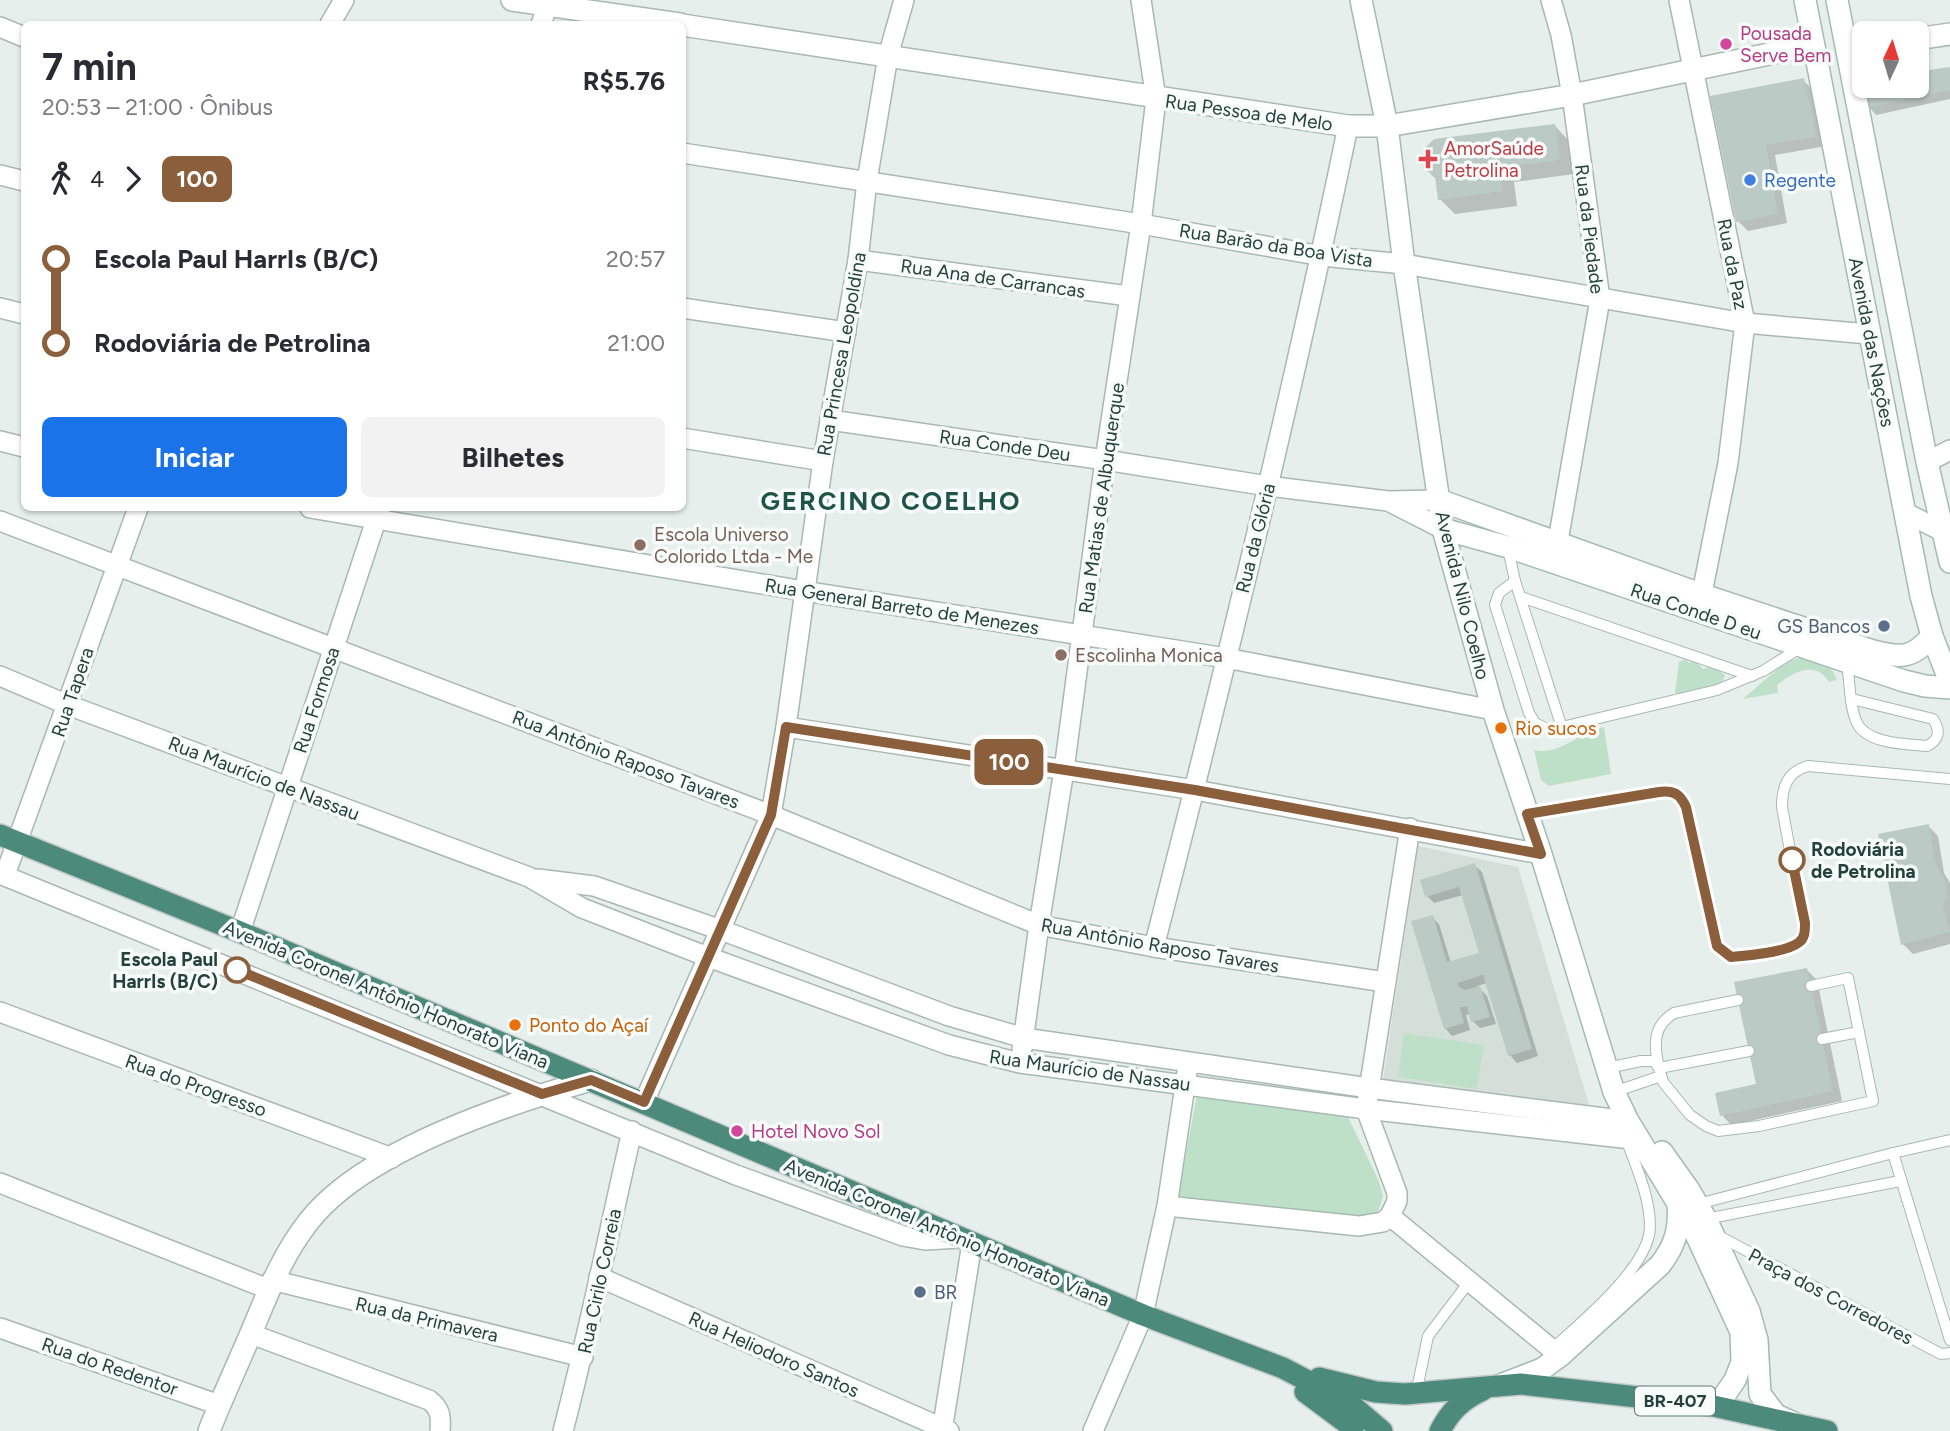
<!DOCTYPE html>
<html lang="pt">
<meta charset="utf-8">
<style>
body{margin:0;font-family:Figtree,sans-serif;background:#f2f2f3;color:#2b2b33;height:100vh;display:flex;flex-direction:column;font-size:26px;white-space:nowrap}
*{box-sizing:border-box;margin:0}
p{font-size:23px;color:#7c7c81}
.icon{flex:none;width:38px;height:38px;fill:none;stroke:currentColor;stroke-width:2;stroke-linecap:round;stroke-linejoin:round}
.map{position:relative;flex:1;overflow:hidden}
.side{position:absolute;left:21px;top:21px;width:665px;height:490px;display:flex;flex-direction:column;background:#fff;border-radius:10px;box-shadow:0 2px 5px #0004}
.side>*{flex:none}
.badge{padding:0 14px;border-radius:10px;font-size:24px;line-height:46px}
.needle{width:46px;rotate:4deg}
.fabs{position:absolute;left:1852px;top:21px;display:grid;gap:14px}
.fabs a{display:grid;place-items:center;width:77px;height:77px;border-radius:10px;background:#fff;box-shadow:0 2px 5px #0004;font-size:35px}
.map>.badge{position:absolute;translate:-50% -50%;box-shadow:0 0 0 4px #fff}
.legs{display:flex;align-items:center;gap:10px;height:77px;padding:0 21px;font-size:23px}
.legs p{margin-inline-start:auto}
.summary{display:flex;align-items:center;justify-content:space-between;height:119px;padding:0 21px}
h1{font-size:38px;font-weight:700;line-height:52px}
.action{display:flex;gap:14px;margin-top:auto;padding:14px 21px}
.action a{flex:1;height:80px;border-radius:10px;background:#1a73e8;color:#fff;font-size:28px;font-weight:700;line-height:80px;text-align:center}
.action a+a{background:#f2f2f3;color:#2b2b33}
ul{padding:0 21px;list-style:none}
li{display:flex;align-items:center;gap:24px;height:84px;font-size:26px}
li i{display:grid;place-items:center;width:10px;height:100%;margin:0 9px;background:currentColor}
li i::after{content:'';width:18px;height:18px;margin:-9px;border:5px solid;border-radius:50%;background:#fff}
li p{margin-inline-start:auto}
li:first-child i{background:linear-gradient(#0000 50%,currentColor 0)}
li:last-child i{background:linear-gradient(currentColor 50%,#0000 0)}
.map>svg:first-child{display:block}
.built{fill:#d4dfda}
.green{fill:#bfe0c8}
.shadow{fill:#0003}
.building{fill:#bbcac4}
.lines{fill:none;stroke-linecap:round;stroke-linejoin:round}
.service-casing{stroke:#a8b8b2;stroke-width:12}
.minor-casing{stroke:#a8b8b2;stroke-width:22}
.tertiary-casing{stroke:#a8b8b2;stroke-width:24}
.secondary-casing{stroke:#a4bbb3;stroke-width:24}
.trunk-casing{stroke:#c2cac8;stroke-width:24}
.service{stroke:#fff;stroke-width:10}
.minor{stroke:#fff;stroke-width:19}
.tertiary{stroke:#fff;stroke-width:21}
.secondary{stroke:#fff;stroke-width:21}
.trunk{stroke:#4c8a7c;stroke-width:21}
.line-1-casing{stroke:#fff;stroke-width:16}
.line-1{stroke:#8b5e3c;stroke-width:10}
.hotel-dot{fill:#d1479c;stroke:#f7fbf9;stroke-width:2.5}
.health-dot{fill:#e0444e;stroke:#f7fbf9;stroke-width:2.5}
.shop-dot{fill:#3f7fe0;stroke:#f7fbf9;stroke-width:2.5}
.education-dot{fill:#8d6e63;stroke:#f7fbf9;stroke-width:2.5}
.service-dot{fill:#5c6f8a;stroke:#f7fbf9;stroke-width:2.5}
.food-dot{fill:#e8710a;stroke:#f7fbf9;stroke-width:2.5}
.stop-1-dot{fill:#fff;stroke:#8b5e3c;stroke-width:3.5}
.labels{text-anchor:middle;stroke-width:7;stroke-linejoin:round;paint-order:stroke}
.shield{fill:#f7fbf9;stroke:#637a73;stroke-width:2}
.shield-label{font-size:18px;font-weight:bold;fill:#24423a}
.hotel-label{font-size:19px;fill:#b23c85;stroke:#f7fbf9;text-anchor:start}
.street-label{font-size:19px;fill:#24423a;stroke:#f7fbf9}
.health-label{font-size:19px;fill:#be3a42;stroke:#f7fbf9;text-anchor:start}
.shop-label{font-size:19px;fill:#366cbe;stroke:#f7fbf9;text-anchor:start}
.education-label{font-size:19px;fill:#785e54;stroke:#f7fbf9;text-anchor:start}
.service-label{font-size:19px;fill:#4e5e75;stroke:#f7fbf9;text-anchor:end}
.food-label{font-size:19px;fill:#c56008;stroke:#f7fbf9;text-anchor:start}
.stop-label{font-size:19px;font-weight:bold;fill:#24423a;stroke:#f7fbf9;text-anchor:start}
.district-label{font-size:26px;font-weight:bold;letter-spacing:2px;fill:#1f5548;stroke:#f7fbf9}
</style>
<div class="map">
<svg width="1950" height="1431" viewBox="0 0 1950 1431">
<rect width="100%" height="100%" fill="#e6efeb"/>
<polygon class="built" points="1418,846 1518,867 1590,1108 1383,1080"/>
<g class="green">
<path d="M1803 657C1819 661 1831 663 1837 680L1829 682C1815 659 1792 673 1777 685L1778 693 1743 699 1785 662Z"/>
<polygon points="1686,659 1689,663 1695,660 1703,669 1713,666 1725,675 1722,683 1689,694 1675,693 1679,662"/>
<path d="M1604 727 1611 774 1549 786 1541 780 1534 750C1562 756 1577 732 1604 727Z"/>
<polygon points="1404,1033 1484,1045 1477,1089 1398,1077"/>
<polygon points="1197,1094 1347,1115 1378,1179 1383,1196 1378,1212 1365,1216 1178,1198"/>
</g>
<g class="shadow">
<polygon points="1950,69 1950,99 1876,115 1869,107 1864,86 1916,86"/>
<polygon points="1803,80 1813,90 1826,146 1775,155 1787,223 1748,231 1738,221 1712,97"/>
<polygon points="1554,125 1569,141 1574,174 1514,182 1517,206 1455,214 1440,199 1437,180 1424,167"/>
<polygon points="1928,826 1938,836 1944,873 1950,883 1950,944 1913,954 1903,944"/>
<polygon points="1474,865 1482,872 1538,1056 1517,1063 1510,1055 1487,983 1477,986 1487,996 1496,1024 1480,1028 1473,1021 1471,1014 1466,1015 1470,1030 1452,1036 1445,1028 1432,917 1439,924 1451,963 1481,954 1463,895 1434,903 1427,896"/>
<polygon points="1807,970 1817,980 1842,1101 1731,1125 1722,1115 1758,1085"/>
</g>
<g class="building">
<polygon points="1950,67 1950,90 1867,108 1862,86 1916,86 1916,72"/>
<polygon points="1804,78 1817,137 1766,145 1778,214 1736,222 1710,96"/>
<polygon points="1555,124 1560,160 1500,168 1503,191 1438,200 1435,176 1423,168 1422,157 1425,148 1434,139"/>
<polygon points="1929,824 1935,861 1945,880 1947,895 1943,907 1950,932 1901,945 1878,834"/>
<polygon points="1475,863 1532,1049 1508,1056 1483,975 1457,983 1460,988 1466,990 1480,986 1490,1017 1471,1022 1467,1006 1460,1008 1464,1023 1444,1029 1411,921 1433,915 1447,962 1479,953 1459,887 1425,897 1420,880"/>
<polygon points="1807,968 1833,1091 1720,1116 1715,1093 1756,1084 1734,982"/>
</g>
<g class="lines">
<g class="service-casing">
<g id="service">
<polyline points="1508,548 1515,581 1562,728"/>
<polyline points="1515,581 1499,593 1495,605 1529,713 1535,723 1549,730 1717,690 1763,671 1800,648"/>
<polyline points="1521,597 1752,676"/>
<path d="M1847 663C1850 681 1849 706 1857 723 1867 744 1907 744 1927 746 1939 740 1941 731 1933 719L1852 699"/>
<path d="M1528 814 1659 791C1674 790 1680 794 1686 807L1717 946C1724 954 1729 957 1740 957L1796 945 1801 941 1805 932 1782 807C1782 787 1787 772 1808 766L1950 779"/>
<path d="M1738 1000 1674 1013C1652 1026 1654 1046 1659 1068L1749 1051"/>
<polyline points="1822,1039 1859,1032"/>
<polyline points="1607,1068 1641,1061 1654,1061 1659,1068 1663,1082 1690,1115 1706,1126 1718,1131 1759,1126 1873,1101 1848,978 1811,986"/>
<polyline points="1614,1092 1661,1076"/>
<polyline points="1950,1140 1893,1153 1950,1340"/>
<polyline points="1698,1204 1893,1153"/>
<polyline points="1706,1219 1900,1181"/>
<polyline points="1717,1235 1941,1354 1950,1353"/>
<path d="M1551 1350C1580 1323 1649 1268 1650 1227 1650 1197 1636 1166 1626 1139"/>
<polyline points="1416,1394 1428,1336 1469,1282"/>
</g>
</g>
<g class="minor-casing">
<g id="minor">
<polyline points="1551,0 1561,35 1572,95 1600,299 1558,541"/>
<polyline points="1679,0 1745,323 1728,463 1699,608"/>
<polyline points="330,24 344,0"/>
<polyline points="541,24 550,0"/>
<polyline points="0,27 24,37"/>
<polyline points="682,153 1141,224 1322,256 1404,264 1745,323 1869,334"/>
<polyline points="0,175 24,181"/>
<polyline points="858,260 1129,296"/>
<polyline points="0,308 24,314"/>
<polyline points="682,308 846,332"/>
<polyline points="830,420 1105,460 1268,486 1388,501 1439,500"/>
<polyline points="682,438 823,461"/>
<polyline points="0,441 24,447"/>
<polyline points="1927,462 1950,450"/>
<polyline points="1392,503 1443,529"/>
<polyline points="310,508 804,591 1226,658 1493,710"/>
<polyline points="1906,513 1950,535"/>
<polyline points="0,521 771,815 1039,925 1154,947 1385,982"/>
<polyline points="0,676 68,705 529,877 582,908 708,957 949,1045 1020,1063 1366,1109 1640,1140"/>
<polyline points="786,727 1195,790 1541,854"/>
<polyline points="1410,828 1366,1109 1397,1193 1397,1201 1390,1216 1560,1356"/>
<polyline points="0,874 736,1175 903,1236 925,1240 960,1238"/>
<polyline points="5,875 138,508"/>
<polyline points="538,879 594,886 721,930 949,1016 1024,1038 1369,1088 1628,1121"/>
<polyline points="240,932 380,508"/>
<path d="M1154 947C1224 675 1291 402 1348 126"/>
<polyline points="0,1012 392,1158"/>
<polyline points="1022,1049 1039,925 1064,770 1105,460 1141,224 1156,99 1141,0"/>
<polyline points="644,1102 771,815 786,727 823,461 858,260 867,181 888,56 904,0"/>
<polyline points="0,1183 268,1289"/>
<polyline points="1167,1206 1359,1226 1383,1222 1390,1216"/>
<polyline points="599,1277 949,1431"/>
<polyline points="272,1280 583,1357"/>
<polyline points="0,1328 219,1405"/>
<path d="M251 1334 429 1400C441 1409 441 1417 440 1431"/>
<path d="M563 1431C589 1332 609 1231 632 1131"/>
<polyline points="942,1431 972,1243"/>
<polyline points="1093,1431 1143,1315 1167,1206 1187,1072"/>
</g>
</g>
<g class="tertiary-casing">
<g id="tertiary">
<polyline points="512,0 680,24"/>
<polyline points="682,25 1348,126 1387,126 1572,95 1813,45"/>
<polyline points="1916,39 1950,34"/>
<path d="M209 1431C222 1398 237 1366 251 1333 268 1293 282 1255 309 1221 364 1151 507 1104 591 1080"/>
</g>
</g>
<g class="secondary-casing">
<g id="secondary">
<polyline points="1361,0 1387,126 1404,264 1443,529 1493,710 1541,854 1614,1092 1628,1121 1694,1230 1741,1332 1742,1362 1735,1380 1722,1399 1709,1405"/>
<polyline points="1805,0 1921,596 1932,636 1950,682"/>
<polyline points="1837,0 1927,462 1950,562"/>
<path d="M1439 500 1703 595 1873 651C1901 658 1912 659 1932 636"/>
<polyline points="1443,529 1508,547 1904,681 1925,686 1950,688"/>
<polyline points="1662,1152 1689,1190 1706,1219 1749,1311 1757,1340 1760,1394 1776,1415 1792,1422"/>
<path d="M1503 1384 1542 1369 1560 1356 1660 1265C1675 1246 1680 1229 1678 1204"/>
</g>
</g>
<g class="trunk-casing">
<g id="trunk">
<polyline points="0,835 240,932 1143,1315 1283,1368 1348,1402 1382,1431"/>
<polyline points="1319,1378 1376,1392 1405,1394 1521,1384 1709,1405 1827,1431"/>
<polyline points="1305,1392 1348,1424 1353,1431"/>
<path d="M1440 1431C1450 1411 1463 1399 1483 1390"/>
</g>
</g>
<use href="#service" class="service"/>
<use href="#minor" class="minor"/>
<use href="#tertiary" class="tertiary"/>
<use href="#secondary" class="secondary"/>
<use href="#trunk" class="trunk"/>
</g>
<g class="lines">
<g class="line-1-casing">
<path id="line-1" d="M237 970 542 1094 591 1080 644 1102 771 815 786 727 1195 790 1541 854 1527 814 1659 792C1674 790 1680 794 1686 807L1717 946 1731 957C1746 956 1786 952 1798 943 1805 939 1805 931 1805 923L1792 860"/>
</g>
<use href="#line-1" class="line-1"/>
</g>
<g class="hotel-dot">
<circle cx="1726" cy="44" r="7"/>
<circle cx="737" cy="1131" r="7"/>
</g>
<path class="health-dot" d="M1424.5 148.5h7v7h7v7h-7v7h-7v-7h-7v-7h7z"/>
<circle class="shop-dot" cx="1750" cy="180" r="7"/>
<g class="education-dot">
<circle cx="640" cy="545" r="7"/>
<circle cx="1061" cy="655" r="7"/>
</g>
<g class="service-dot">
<circle cx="1884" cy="626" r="7"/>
<circle cx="920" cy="1292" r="7"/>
</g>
<g class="food-dot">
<circle cx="1501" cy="728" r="7"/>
<circle cx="515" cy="1025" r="7"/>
</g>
<g class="stop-1-dot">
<circle cx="1792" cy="860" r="12"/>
<circle cx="237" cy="970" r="12"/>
</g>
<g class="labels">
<rect class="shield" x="1635" y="1386.5" width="80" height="29" rx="5"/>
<g class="shield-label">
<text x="1675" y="1407">BR-407</text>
</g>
<g class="hotel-label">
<text x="1740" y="40">Pousada<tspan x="1740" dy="22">Serve Bem</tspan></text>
<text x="751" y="1138">Hotel Novo Sol</text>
</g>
<g class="street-label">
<text transform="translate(1249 112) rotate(8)" y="7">Rua Pessoa de Melo</text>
<text transform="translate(1590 229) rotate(83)" y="7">Rua da Piedade</text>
<text transform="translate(1276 245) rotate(9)" y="7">Rua Barão da Boa Vista</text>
<text transform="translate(1733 264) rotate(79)" y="7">Rua da Paz</text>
<text transform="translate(993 278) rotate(8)" y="7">Rua Ana de Carrancas</text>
<text transform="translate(1872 342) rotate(79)" y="7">Avenida das Nações</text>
<text transform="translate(841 354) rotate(-80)" y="7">Rua Princesa Leopoldina</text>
<text transform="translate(1005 445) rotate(8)" y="7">Rua Conde Deu</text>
<text transform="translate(1101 498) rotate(-82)" y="7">Rua Matias de Albuquerque</text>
<text transform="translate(1255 538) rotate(-76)" y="7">Rua da Glória</text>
<text transform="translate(1463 595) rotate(76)" y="7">Avenida Nilo Coelho</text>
<text transform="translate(902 606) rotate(9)" y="7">Rua General Barreto de Menezes</text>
<text transform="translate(1696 611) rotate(19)" y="7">Rua Conde D eu</text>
<text transform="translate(72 692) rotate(-71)" y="7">Rua Tapera</text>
<text transform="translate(316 700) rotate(-72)" y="7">Rua Formosa</text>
<text transform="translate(626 759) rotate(21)" y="7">Rua Antônio Raposo Tavares</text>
<text transform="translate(264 778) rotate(21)" y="7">Rua Maurício de Nassau</text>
<text transform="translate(1160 945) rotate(10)" y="7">Rua Antônio Raposo Tavares</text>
<text transform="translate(386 994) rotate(23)" y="7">Avenida Coronel Antônio Honorato Viana</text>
<text transform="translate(1090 1070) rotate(8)" y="7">Rua Maurício de Nassau</text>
<text transform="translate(196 1085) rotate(20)" y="7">Rua do Progresso</text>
<text transform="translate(947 1232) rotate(23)" y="7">Avenida Coronel Antônio Honorato Viana</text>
<text transform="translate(599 1281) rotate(-78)" y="7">Rua Cirilo Correia</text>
<text transform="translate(1831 1296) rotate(28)" y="7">Praça dos Corredores</text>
<text transform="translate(427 1319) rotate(13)" y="7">Rua da Primavera</text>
<text transform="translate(774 1354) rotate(24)" y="7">Rua Heliodoro Santos</text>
<text transform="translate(110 1366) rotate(19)" y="7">Rua do Redentor</text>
</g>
<g class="health-label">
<text x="1444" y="155">AmorSaúde<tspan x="1444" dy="22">Petrolina</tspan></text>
</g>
<g class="shop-label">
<text x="1764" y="187">Regente</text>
</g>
<g class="education-label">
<text x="654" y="541">Escola Universo<tspan x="654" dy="22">Colorido Ltda - Me</tspan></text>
<text x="1075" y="662">Escolinha Monica</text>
</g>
<g class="service-label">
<text x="1870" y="633">GS Bancos</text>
<text x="934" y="1299" text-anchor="start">BR</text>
</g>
<g class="food-label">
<text x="1515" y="735">Rio sucos</text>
<text x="529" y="1032">Ponto do Açaí</text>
</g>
<g class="stop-label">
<text x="1811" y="856">Rodoviária<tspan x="1811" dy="22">de Petrolina</tspan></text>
<text x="218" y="966" text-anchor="end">Escola Paul<tspan x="218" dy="22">HarrIs (B/C)</tspan></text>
</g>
<g class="district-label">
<text x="891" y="510">GERCINO COELHO</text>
</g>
</g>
</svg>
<div class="fabs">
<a><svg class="needle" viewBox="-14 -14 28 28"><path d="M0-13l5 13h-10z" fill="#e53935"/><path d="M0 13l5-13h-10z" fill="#7c7c81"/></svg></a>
</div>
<b class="badge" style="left:1009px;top:762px;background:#8b5e3c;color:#fff">100</b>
<section class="side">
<div class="summary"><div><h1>7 min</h1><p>20:53 – 21:00 · Ônibus</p></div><b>R$5.76</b></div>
<div class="legs"><svg class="icon" aria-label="walk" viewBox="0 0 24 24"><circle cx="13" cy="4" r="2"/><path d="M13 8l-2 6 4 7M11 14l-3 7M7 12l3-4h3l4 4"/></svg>4<svg class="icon" aria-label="forward" viewBox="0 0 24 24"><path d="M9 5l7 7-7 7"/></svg><b class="badge" style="background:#8b5e3c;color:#fff">100</b></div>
<ul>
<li><i style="color:#8b5e3c"></i><b>Escola Paul HarrIs (B/C)</b><p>20:57</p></li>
<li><i style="color:#8b5e3c"></i><b>Rodoviária de Petrolina</b><p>21:00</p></li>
</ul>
<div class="action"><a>Iniciar</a><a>Bilhetes</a></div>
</section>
</div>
